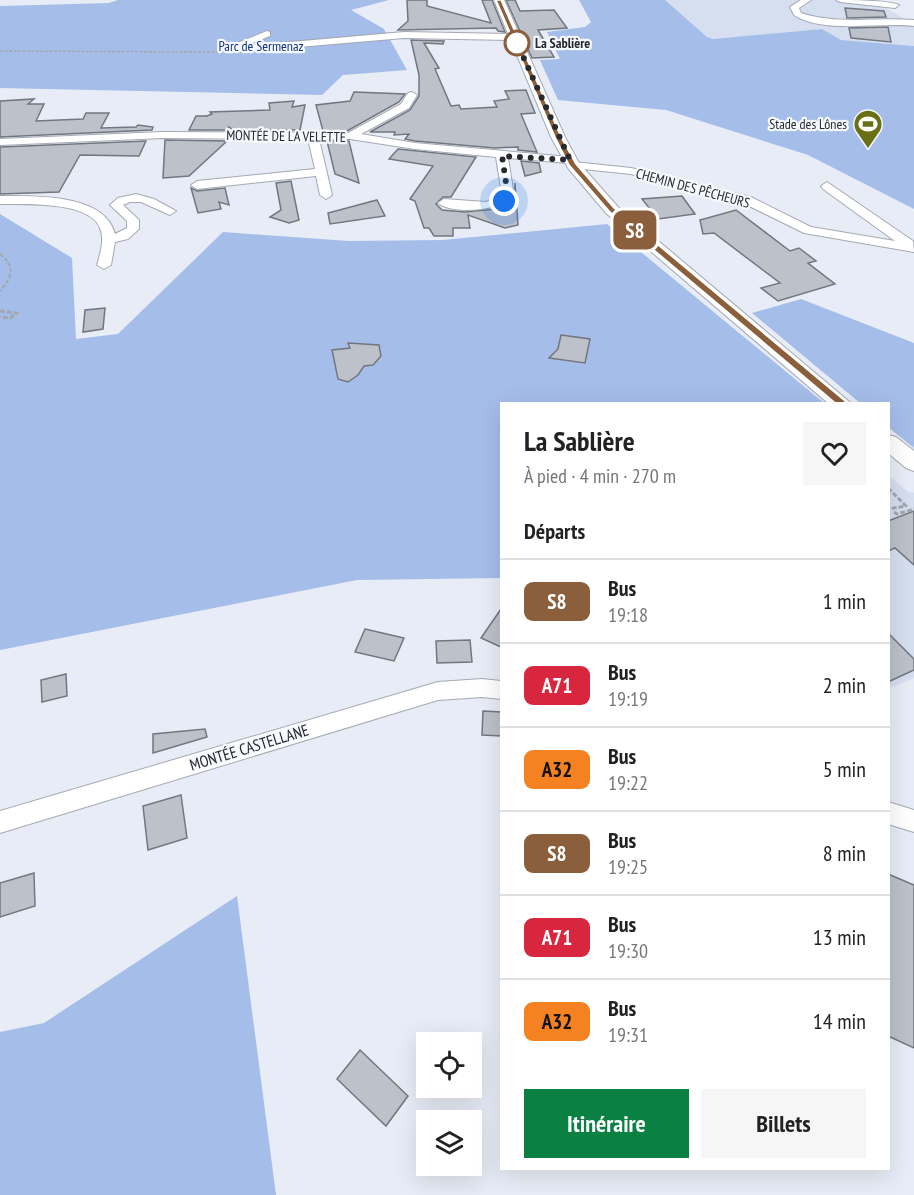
<!DOCTYPE html>
<html lang="fr">
<meta charset="utf-8">
<style>
body{margin:0;font-family:"PT Sans Narrow",sans-serif;background:#f6f6f6;color:#222;height:100vh;display:flex;flex-direction:column;font-size:22px;white-space:nowrap}
*{box-sizing:border-box;margin:0}
p{font-size:20px;color:#767676}
.icon{flex:none;width:33px;height:33px;fill:none;stroke:currentColor;stroke-width:2;stroke-linecap:round;stroke-linejoin:round}
.map{position:relative;flex:1;overflow:hidden}
.panel{position:absolute;left:500px;top:402px;width:390px;height:768px;display:flex;flex-direction:column;background:#fff;border-radius:0px;box-shadow:0 6px 24px #0002}
.panel>*{flex:none}
.badge{padding:0 12px;border-radius:9px;font-size:21px;line-height:39px}
.buttons{position:absolute;left:416px;top:1032px;display:grid;gap:12px}
.buttons a{display:grid;place-items:center;width:66px;height:66px;border-radius:0px;background:#fff;box-shadow:0 6px 24px #0002;font-size:30px}
.you{position:absolute;width:30px;height:30px;margin:-15px;border:4px solid #fff;border-radius:50%;background:#1a73e8;box-shadow:0 0 0 9px #1a73e833}
.map>.badge{position:absolute;translate:-50% -50%;box-shadow:0 0 0 3px #fff}
h2{padding:0 24px;font-size:22px;line-height:54px}
.round{display:grid;place-items:center;flex:none;width:63px;height:63px;border-radius:0px;background:#f6f6f6}
.headline{display:flex;align-items:center;justify-content:space-between;height:102px;padding:0 24px}
h1{font-size:28px;font-weight:700;line-height:45px}
.cta{display:flex;gap:12px;margin-top:auto;padding:12px 24px}
.cta a{flex:1;height:69px;border-radius:0px;background:#0b8043;color:#fff;font-size:24px;font-weight:700;line-height:69px;text-align:center}
.cta a+a{background:#f6f6f6;color:#222}
ul{padding:0;list-style:none}
li{display:flex;align-items:center;gap:18px;height:84px;padding:0 24px;border-top:2px solid #e0e0e0}
li div{flex:1}
li b{display:block;font-size:22px}
li em{font-style:normal}
li .badge{min-width:66px;font-weight:700;text-align:center}
.map>svg:first-child{display:block}
.built{fill:#d6dff0}
.green{fill:#a5bde9}
.building{fill:#bcc1ca;stroke:#72777f;stroke-width:1.5}
.lines{fill:none;stroke-linecap:round;stroke-linejoin:round}
.minor-casing{stroke:#a4a9b2;stroke-width:2}
.major-casing{stroke:#a4a9b2;stroke-width:2}
.path-far2{stroke:#a3a7af;stroke-width:1.5;stroke-dasharray:3 1.5;stroke-linecap:butt}
.path-far1{stroke:#a3a7af;stroke-width:2;stroke-dasharray:4 2;stroke-linecap:butt}
.path{stroke:#a3a7af;stroke-width:3;stroke-dasharray:5 2;stroke-linecap:butt}
.minor{fill:#fff;fill-rule:evenodd}
.major{fill:#fff;fill-rule:evenodd}
.line{fill:#8b5e3c;stroke:#fff;stroke-width:1.5}
.walk{stroke:#27292d;stroke-width:6;stroke-dasharray:0 10.8}
.stop-dot{fill:#fff;stroke:#8b5e3c;stroke-width:3}
.labels{text-anchor:middle;stroke-width:4.5;stroke-linejoin:round;paint-order:stroke}
.far-stop-label{font-size:14px;font-weight:bold;fill:#27292d;stroke:#f6f9ff;text-anchor:start}
.far-park-label{font-size:14px;fill:#143479;stroke:#f6f9ff}
.far-poi-label{font-size:14px;fill:#27292d;stroke:#f6f9ff;text-anchor:end}
.far-street-label{font-size:14px;fill:#27292d;stroke:#f6f9ff}
.street-label{font-size:16px;fill:#27292d;stroke:#f6f9ff}
</style>
<div class="map">
<svg width="914" height="1195" viewBox="0 0 914 1195">
<rect width="100%" height="100%" fill="#e7ecf6"/>
<g class="built">
<polygon points="665,0 871,0 914,24 914,46 841,40 822,29 713,39 707,37"/>
<polygon points="888,475 907,491 914,493 914,678 888,689"/>
</g>
<g class="green">
<polygon points="118,0 389,0 351,10 384,29 407,70 343,75 322,95 0,88 0,6 109,3"/>
<polygon points="579,0 665,0 707,37 713,39 822,29 841,40 914,46 914,209 808,155 666,110 558,100 540,60 560,59 547,32 585,27 591,22"/>
<polygon points="0,214 72,258 76,339 118,334 223,232 348,241 443,240 607,224 824,403 501,404 501,578 357,580 0,650"/>
<polygon points="801,299 914,343 914,448 888,427 888,404 860,403 752,313"/>
<polygon points="237,896 276,1195 0,1195 0,1032 44,1023"/>
</g>
<g class="building">
<polygon points="407,0 427,0 427,6 491,23 482,0 492,0 505,32 498,31 496,28 398,30 408,21"/>
<polygon points="506,0 515,0 520,11 554,10 567,28 538,30 554,57 532,58"/>
<polygon points="845,8 884,11 886,17 847,18"/>
<polygon points="888,27 891,42 851,38 849,28"/>
<polygon points="411,40 444,41 443,44 424,43 439,68 435,69 451,106 459,105 461,109 497,107 494,101 509,99 505,91 526,90 535,113 521,114 537,152 518,150 518,147 495,148 415,141 405,139 409,134 394,135 395,132 370,132 410,110 419,96 419,75"/>
<polygon points="354,92 405,94 399,102 347,131 323,131 316,105 350,101"/>
<polygon points="34,99 28,104 44,104 36,121 83,119 86,113 109,113 101,128 136,127 138,125 153,127 152,130 0,137 0,101"/>
<polygon points="294,101 292,107 305,105 300,130 233,130 229,127 229,130 189,130 196,116 207,116 212,114 210,112 270,110 269,103"/>
<polygon points="165,140 227,141 189,176 163,178"/>
<polygon points="146,141 139,156 80,155 59,192 0,194 0,147"/>
<polygon points="327,141 349,141 359,183 335,174"/>
<polygon points="398,149 476,157 451,197 443,197 436,204 442,210 465,212 496,209 515,198 515,183 518,225 505,228 468,215 470,228 453,228 453,236 434,236 429,228 424,228 415,201 410,199 433,166 389,159"/>
<polygon points="521,161 539,163 541,172 525,176"/>
<polygon points="291,181 299,220 289,223 270,217 281,210 276,183"/>
<polygon points="191,188 197,191 225,188 229,205 219,202 221,209 198,213"/>
<polygon points="682,196 695,214 658,219 642,199"/>
<polygon points="377,200 385,216 330,224 328,213"/>
<polygon points="736,210 790,251 799,248 816,261 808,263 835,284 778,301 761,288 780,283 714,233 703,234 700,220"/>
<polygon points="105,308 103,329 83,332 85,310"/>
<polygon points="561,335 590,339 585,363 549,358 558,349"/>
<polygon points="348,343 379,345 381,356 373,365 364,366 358,375 348,382 338,379 332,350 350,348"/>
<polygon points="914,511 914,565 895,548 888,551 888,521"/>
<polygon points="501,609 501,647 481,638"/>
<polygon points="365,629 404,638 394,661 355,652"/>
<polygon points="888,633 914,659 914,670 888,682"/>
<polygon points="470,640 472,662 437,663 436,641"/>
<polygon points="66,674 67,696 42,702 41,680"/>
<polygon points="483,711 501,712 501,736 482,735"/>
<polygon points="205,729 207,737 153,753 153,734"/>
<polygon points="181,795 187,838 148,850 143,806"/>
<polygon points="34,873 35,906 0,917 0,883"/>
<polygon points="888,874 914,885 914,1048 888,1036"/>
<polygon points="360,1050 408,1096 386,1126 337,1079"/>
</g>
<g class="lines">
<g class="minor-casing">
<g id="minor">
<path d="M801 0H811L799 8 801 13C838 25 876 17 914 20V26C881 22 821 34 794 15L790 7Z"/>
<path d="M836 0C852 0 886 0 899 5L895 8 840 2Z"/>
<polygon points="267,31 270,32 270,36 244,46 404,32 515,34 520,37 515,40 404,38 239,52 230,46"/>
<path d="M412 92 417 95 409 108 361 134 415 143 570 157 574 158V162L631 168 751 197 811 227 895 241 823 189 821 186 827 182 913 241 914 252 804 233 743 203 631 174 573 168 569 167 568 163 508 158 514 196C501 211 452 215 438 203L444 199 486 202 502 195 496 157 415 149 350 139H319L332 195 326 199 320 195 316 176 197 189 191 185 197 181 315 169 308 139 163 138 0 145V139L163 132 348 133 401 104 408 93Z"/>
<path d="M136 194 154 199 176 211 170 215 141 202H130L123 205 139 220V229L128 239 115 242 111 265 104 269 97 265C100 254 105 240 100 228 90 201 24 204 0 204V196C33 196 105 193 115 234L127 228V221L110 205 118 198Z"/>
<polygon points="482,679 501,681 501,699 482,697 438,700 0,833 0,811 438,682"/>
<polygon points="888,802 914,810 914,832 888,824"/>
</g>
</g>
<g class="major-casing">
<g id="major">
<polygon points="494,0 504,0 565,137 579,163 618,207 852,404 829,404 606,213 568,168 551,137"/>
<polygon points="888,435 896,437 914,451 914,471 906,468 888,453"/>
</g>
</g>
<polyline class="path-far2" points="0,51 224,52"/>
<path class="path-far1" d="M0 254C16 266 12 278 0 291"/>
<g class="path">
<polyline points="0,311 17,313 10,318 0,317"/>
<polyline points="888,488 906,506 888,509"/>
<polyline points="894,512 897,514 914,509"/>
</g>
<use href="#minor" class="minor"/>
<use href="#major" class="major"/>
</g>
<polygon class="line" points="496,0 501,0 561,137 576,164 614,208 845,401 845,406 839,406 636,235 609,211 569,165 555,137"/>
<g class="lines">
<polyline class="walk" points="504,201 508,196 502,156 570,160 517,43"/>
</g>
<defs>
<g id="stadium-pin" transform="scale(1.5)"><path d="M0 17L-7.5 6A9.5 9.5 0 1 1 7.5 6Z" fill="#6a6f14" stroke="#f6f9ff"/><path d="M0-5a6.5 5 0 1 0 0 10a6.5 5 0 1 0 0-10ZM-3.5-1.8h7v3.6h-7Z" fill="#fff"/></g>
</defs>
<g fill-rule="evenodd">
<use href="#stadium-pin" x="868" y="124"/>
</g>
<circle class="stop-dot" cx="517" cy="43" r="12"/>
<g class="labels">
<g class="far-stop-label">
<text x="535" y="48">La Sablière</text>
</g>
<g class="far-park-label">
<text x="261" y="51">Parc de Sermenaz</text>
</g>
<g class="far-poi-label">
<text x="847" y="129">Stade des Lônes</text>
</g>
<g class="far-street-label">
<text transform="translate(286 136) rotate(1)" y="5">MONTÉE DE LA VELETTE</text>
<text transform="translate(693 188) rotate(15)" y="5">CHEMIN DES PÊCHEURS</text>
</g>
<g class="street-label">
<text transform="translate(249 747) rotate(-17)" y="6">MONTÉE CASTELLANE</text>
</g>
</g>
</svg>
<div class="buttons">
<a><svg class="icon" aria-label="locate" viewBox="0 0 24 24"><circle cx="12" cy="12" r="6"/><path d="M12 2v4M12 18v4M2 12h4M18 12h4"/></svg></a>
<a><svg class="icon" aria-label="layers" viewBox="0 0 24 24"><path d="M12 4l9 5-9 5-9-5zM3 14l9 5 9-5"/></svg></a>
</div>
<div class="you" style="left:504px;top:201px"></div>
<b class="badge" style="left:635px;top:230px;background:#8b5e3c;color:#fff">S8</b>
<section class="panel">
<div class="headline"><div><h1>La Sablière</h1><p>À pied · 4 min · 270 m</p></div><a class="round"><svg class="icon" aria-label="heart" viewBox="0 0 24 24"><path d="M12 20l-8-8c-3-5 5-10 8-4 3-6 11-1 8 4z"/></svg></a></div>
<h2>Départs</h2>
<ul>
<li><span class="badge" style="background:#8b5e3c;color:#fff">S8</span><div><b>Bus</b><p>19:18</p></div><em>1 min</em></li>
<li><span class="badge" style="background:#d7263d;color:#fff">A71</span><div><b>Bus</b><p>19:19</p></div><em>2 min</em></li>
<li><span class="badge" style="background:#f58220;color:#111">A32</span><div><b>Bus</b><p>19:22</p></div><em>5 min</em></li>
<li><span class="badge" style="background:#8b5e3c;color:#fff">S8</span><div><b>Bus</b><p>19:25</p></div><em>8 min</em></li>
<li><span class="badge" style="background:#d7263d;color:#fff">A71</span><div><b>Bus</b><p>19:30</p></div><em>13 min</em></li>
<li><span class="badge" style="background:#f58220;color:#111">A32</span><div><b>Bus</b><p>19:31</p></div><em>14 min</em></li>
</ul>
<div class="cta"><a>Itinéraire</a><a>Billets</a></div>
</section>
</div>
